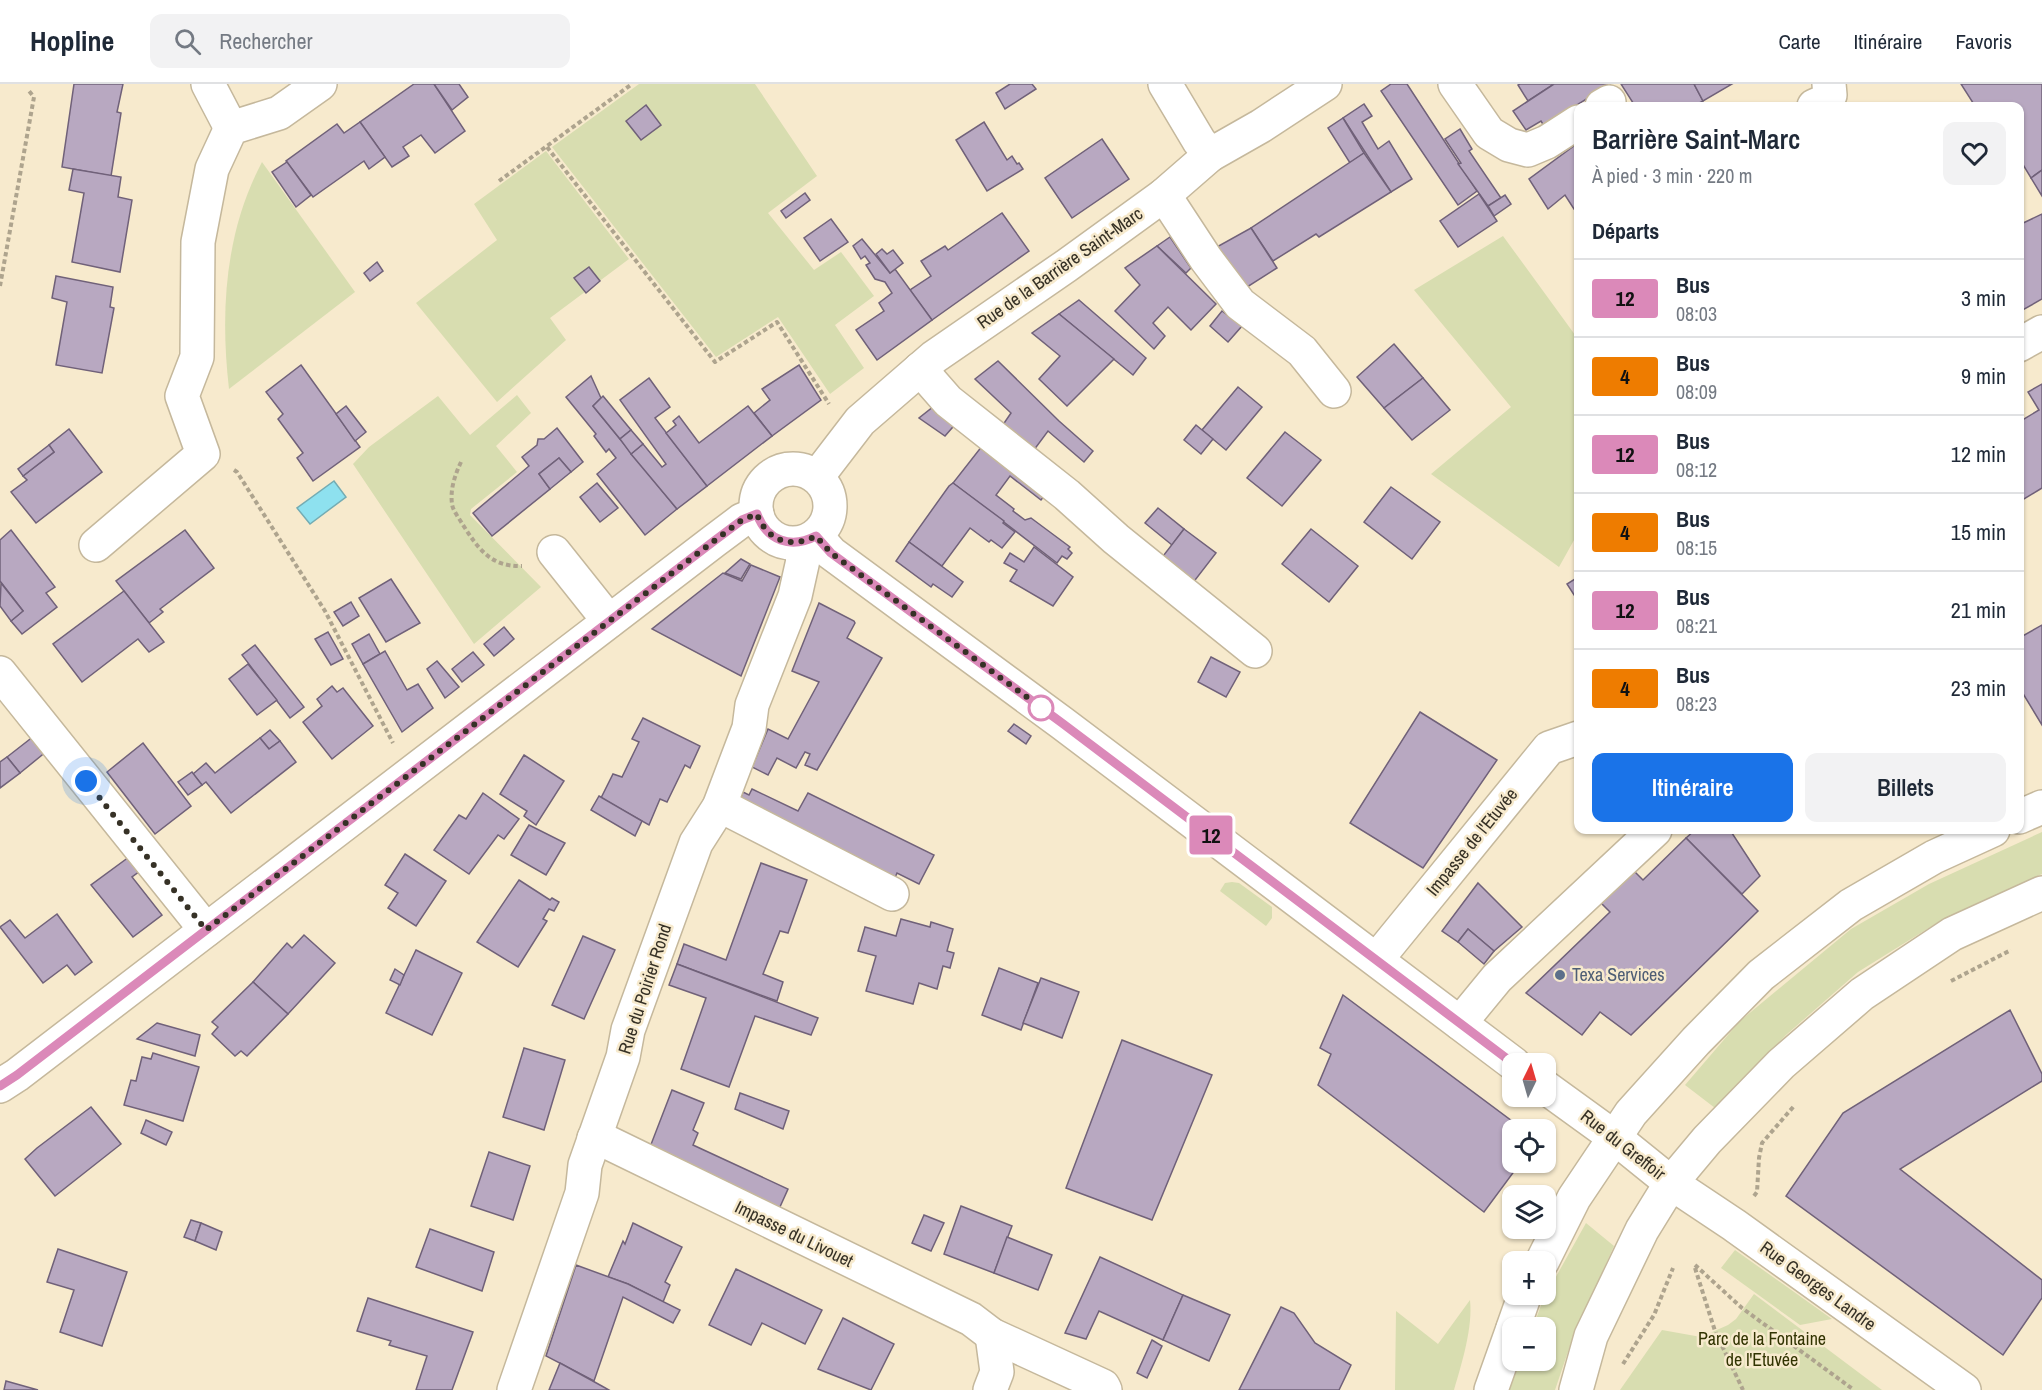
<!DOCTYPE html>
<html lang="fr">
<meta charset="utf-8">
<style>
body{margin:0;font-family:"Archivo Narrow",sans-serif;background:#f2f2f3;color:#1f2937;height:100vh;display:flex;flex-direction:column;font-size:22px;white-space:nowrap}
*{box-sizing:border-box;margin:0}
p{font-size:20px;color:#747a83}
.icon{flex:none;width:33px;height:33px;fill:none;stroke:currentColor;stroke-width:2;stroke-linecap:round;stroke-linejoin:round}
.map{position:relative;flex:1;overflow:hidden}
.panel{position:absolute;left:1574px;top:18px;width:450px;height:732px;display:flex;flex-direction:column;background:#fff;border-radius:12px;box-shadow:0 2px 4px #0004}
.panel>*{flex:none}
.badge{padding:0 12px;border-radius:4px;font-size:21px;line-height:39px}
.needle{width:39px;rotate:5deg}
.tools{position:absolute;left:1502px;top:969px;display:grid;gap:12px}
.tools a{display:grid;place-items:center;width:54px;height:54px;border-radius:12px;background:#fff;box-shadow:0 2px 4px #0004;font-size:30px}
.you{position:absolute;width:30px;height:30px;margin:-15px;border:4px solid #fff;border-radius:50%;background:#1a73e8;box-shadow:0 0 0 9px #1a73e833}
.map>.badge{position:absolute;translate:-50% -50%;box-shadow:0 0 0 3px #fff}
h2{padding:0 18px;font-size:22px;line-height:54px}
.round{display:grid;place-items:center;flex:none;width:63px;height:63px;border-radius:12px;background:#f2f2f3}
.head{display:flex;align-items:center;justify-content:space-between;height:102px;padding:0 18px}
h1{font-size:28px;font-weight:600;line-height:45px}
.button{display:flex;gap:12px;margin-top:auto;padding:12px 18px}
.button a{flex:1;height:69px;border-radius:12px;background:#1a73e8;color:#fff;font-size:24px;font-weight:600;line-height:69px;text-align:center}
.button a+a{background:#f2f2f3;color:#1f2937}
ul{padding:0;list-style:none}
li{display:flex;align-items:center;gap:18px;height:78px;padding:0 18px;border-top:2px solid #e0e1e3}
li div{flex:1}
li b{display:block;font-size:22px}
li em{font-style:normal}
li .badge{min-width:66px;font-weight:700;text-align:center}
header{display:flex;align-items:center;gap:36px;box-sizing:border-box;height:84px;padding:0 30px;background:#fff;border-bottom:2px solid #e0e1e3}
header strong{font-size:28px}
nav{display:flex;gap:33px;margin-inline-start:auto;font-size:21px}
.search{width:420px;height:54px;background:#f2f2f3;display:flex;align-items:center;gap:15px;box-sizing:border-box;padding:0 21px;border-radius:12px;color:#747a83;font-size:22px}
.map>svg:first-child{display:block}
.green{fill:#d8ddb0}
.water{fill:#8ee1ef;stroke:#74acb3;stroke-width:1.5}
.building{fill:#b8a8c1;stroke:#706179;stroke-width:1.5}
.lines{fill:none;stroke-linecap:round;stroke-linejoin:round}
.minor-casing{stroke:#c5b89c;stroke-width:36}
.major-casing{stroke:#c5b89c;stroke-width:36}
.path{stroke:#aea48e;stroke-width:4;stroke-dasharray:4.5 3;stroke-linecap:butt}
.minor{stroke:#fff;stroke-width:33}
.major{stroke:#fff;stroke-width:33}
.line-casing{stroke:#fff;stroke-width:14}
.line{stroke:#db89b9;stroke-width:9}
.walk{stroke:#363126;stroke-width:6;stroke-dasharray:0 10.8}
.stop-dot{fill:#fff;stroke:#db89b9;stroke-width:3}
.service-dot{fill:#5c6f8a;stroke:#f7eacd;stroke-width:2}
.labels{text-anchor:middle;stroke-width:5;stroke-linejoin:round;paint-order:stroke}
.street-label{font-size:18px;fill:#363126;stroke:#f7eacd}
.service-label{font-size:18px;fill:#4e5e75;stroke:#f7eacd;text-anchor:start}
.park-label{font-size:18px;fill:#313301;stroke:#f7eacd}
</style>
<header>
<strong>Hopline</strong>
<div class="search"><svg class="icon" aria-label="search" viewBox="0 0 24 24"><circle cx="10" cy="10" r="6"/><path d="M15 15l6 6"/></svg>Rechercher</div>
<nav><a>Carte</a><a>Itinéraire</a><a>Favoris</a></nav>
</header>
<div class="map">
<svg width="2042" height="1306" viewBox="0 0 2042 1306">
<rect width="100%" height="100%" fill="#f7eacd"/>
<g class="green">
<polygon points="639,0 755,0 817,92 768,129 814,186 841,168 874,212 835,241 864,284 830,310 778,233 716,273 552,63"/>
<polygon points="546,67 629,175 550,234 566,256 497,318 416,219 497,156 474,120"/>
<path d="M262 78 355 208 229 305C220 227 225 148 262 78Z"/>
<polygon points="1503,152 1578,255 1578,449 1559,483 1431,390 1511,323 1414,206"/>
<polygon points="517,311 531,329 496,362 517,388 471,425 470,431 541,503 474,560 353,380 369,363 438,312 470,351"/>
<polygon points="2042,748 2042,790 1940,837 1858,888 1786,951 1715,1024 1685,1001 1740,937 1851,845 1929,800"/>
<polygon points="1232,798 1239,799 1272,823 1272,834 1266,842 1220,807 1225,799"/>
<polygon points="1586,1139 1614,1162 1573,1253 1555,1306 1509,1306 1520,1277 1545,1276 1545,1244 1533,1243 1543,1216"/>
<polygon points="1735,1166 1832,1235 1800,1241 1721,1184"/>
<polygon points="1754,1210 1882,1306 1620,1306 1662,1246 1701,1253 1728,1241 1736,1235"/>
<path d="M1470 1216C1473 1243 1462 1279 1454 1306H1395L1396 1227 1438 1260Z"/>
</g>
<polygon class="water" points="334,397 346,413 310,440 297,424"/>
<g class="building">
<polygon points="74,0 123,0 117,28 121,29 111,92 62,83"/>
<polygon points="414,0 434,0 465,47 435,69 421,51 403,63 409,72 392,83 360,38"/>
<polygon points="434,0 459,0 468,13 452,26"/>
<polygon points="1010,0 1032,0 1036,5 1005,25 996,9"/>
<polygon points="1391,0 1407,0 1477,107 1458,121 1381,7"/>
<polygon points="1520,0 1554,0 1528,17 1518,1"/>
<polygon points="1554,0 1610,0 1544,42 1541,37 1526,46 1513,27"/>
<polygon points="1621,0 1694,0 1703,17 1694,22 1635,22"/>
<polygon points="1694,0 1732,0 1703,17"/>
<polygon points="1961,0 2042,0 2042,86 2031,94 2019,74 2019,22 1975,22"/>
<polygon points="1364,20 1372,32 1362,38 1378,65 1389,57 1412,95 1391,108 1343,34"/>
<polygon points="646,21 661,41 641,56 626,37"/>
<polygon points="1343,34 1364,69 1350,79 1328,44"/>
<polygon points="360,38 385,73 369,85 364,77 313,113 286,77 337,40 344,49"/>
<polygon points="984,38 1007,76 1012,72 1017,80 1019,79 1023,85 987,107 956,56"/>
<polygon points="1460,45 1472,65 1469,67 1501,114 1488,122 1458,80 1461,79 1445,55"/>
<polygon points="1102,55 1129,95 1072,134 1045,94"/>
<polygon points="1578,59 1578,123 1574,125 1565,111 1548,125 1529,95"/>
<polygon points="1364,69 1391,108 1319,153 1316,150 1273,177 1251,144"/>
<polygon points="287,78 311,111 296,123 272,88"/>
<polygon points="73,85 121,93 118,113 132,116 120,188 72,178 84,109 69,106"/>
<polygon points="2042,86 2042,112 2031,94"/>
<polygon points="805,109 810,116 786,134 781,127"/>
<polygon points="1479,110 1497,137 1458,163 1440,137"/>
<polygon points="1505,111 1511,120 1494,132 1488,122"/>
<polygon points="1002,129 1029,167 932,236 910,206 931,192 921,177 945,162 948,166"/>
<polygon points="2042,130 2042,215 2019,228 2019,138 2021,140"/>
<polygon points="831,135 848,158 820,177 804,154"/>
<polygon points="1251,144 1277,184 1244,205 1215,164"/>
<polygon points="1170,153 1191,184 1186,189 1157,162"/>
<polygon points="862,155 890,189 895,185 932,236 877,276 856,246 884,227 879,219 892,209 885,198 875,195 866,181 870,179 865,172 861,175 853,162"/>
<polygon points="1157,162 1216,220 1191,246 1168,223 1153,239 1165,252 1154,265 1115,227 1140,201 1125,184"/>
<polygon points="882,165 887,170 893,166 903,179 890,189 876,170"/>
<polygon points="377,178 383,187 370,197 364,189"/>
<polygon points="589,183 600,197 586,209 574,194"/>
<polygon points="56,192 113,203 110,223 114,224 102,289 56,281 67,218 52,214"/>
<polygon points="1079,216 1146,274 1133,291 1059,230"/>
<polygon points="1222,227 1242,242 1228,258 1210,242"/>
<polygon points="1059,230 1114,275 1067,322 1039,295 1060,272 1032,249"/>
<polygon points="1394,260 1423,294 1384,324 1357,293"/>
<polygon points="998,277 1059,337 1093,367 1084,378 1048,347 1031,370 1000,345 1011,329 975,295"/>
<polygon points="301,281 360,363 313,397 297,374 303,369 278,335 283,330 266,308"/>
<polygon points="799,281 821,316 772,352 754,329 770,316 762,305"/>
<polygon points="591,292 601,314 593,322 677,425 645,451 597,390 616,374 609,365 606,368 594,352 596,350 566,313"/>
<polygon points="649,294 670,323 655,334 707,402 677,425 631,370 643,360 662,383 666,380 620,316"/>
<polygon points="1423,294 1450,326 1412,356 1384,324"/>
<polygon points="2042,300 2042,404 2019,418 2019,338 2039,326 2028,308"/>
<polygon points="1238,303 1262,323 1226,366 1202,346"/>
<polygon points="603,312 631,346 620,355 593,322"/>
<polygon points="938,319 959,336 945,352 919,334"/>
<polygon points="346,322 366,348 355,357 336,330"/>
<polygon points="748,322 772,352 707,402 666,349 676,341 673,337 679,332 699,359"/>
<polygon points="1196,341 1213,355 1201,370 1184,356"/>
<polygon points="557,344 583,378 571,388 559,374 539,390 550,405 492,452 473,429 529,382 522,373 537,361 538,355 544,355"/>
<polygon points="69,345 102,388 36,439 11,408 27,396 23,392 54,368 49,361"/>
<polygon points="631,346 643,360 631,370 620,355"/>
<polygon points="1285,348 1321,376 1282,422 1247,394"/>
<polygon points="986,357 1050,405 1041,416 1010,392 996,411 1014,425 1013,427 1025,436 1031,434 1070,463 1068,465 1072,469 1067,475 1062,472 1057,479 953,399"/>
<polygon points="49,361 54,368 23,392 18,385"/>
<polygon points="559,374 571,388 550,405 539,390"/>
<polygon points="597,399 618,424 600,438 580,413"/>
<polygon points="953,399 1004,437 1003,439 1015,448 1002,464 991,456 989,458 970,444 942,482 909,458 949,402"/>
<polygon points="1391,403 1440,438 1412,475 1364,438"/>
<polygon points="1158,424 1184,445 1172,461 1145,439"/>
<polygon points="1184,445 1216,469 1192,500 1160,476"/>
<polygon points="1311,445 1358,482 1329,518 1282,480"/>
<polygon points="11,446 55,503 46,509 57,523 22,550 11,537 23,527 0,497 0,456"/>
<polygon points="185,446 214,484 160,525 163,528 149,539 116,497"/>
<polygon points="909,458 963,498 952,513 933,500 931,503 896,477"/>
<polygon points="1034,463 1073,493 1053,522 1010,497 1017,486 1004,479 1010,469 1024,478"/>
<polygon points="741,475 750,480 741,495 725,489"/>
<polygon points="751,481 780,493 741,592 652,545 723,489 742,497"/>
<polygon points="1578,493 1578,517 1567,500"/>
<polygon points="391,495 420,539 386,558 359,514"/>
<polygon points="1,499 23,527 11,537 0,522"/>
<polygon points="124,507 164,558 149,568 138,555 82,598 53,560"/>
<polygon points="351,518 359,532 343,542 334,528"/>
<polygon points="819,519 854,537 855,539 847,554 882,574 817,686 805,681 810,670 805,668 796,684 777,674 768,691 752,683 768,645 788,655 819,598 792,587"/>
<polygon points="2042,541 2042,641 2019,603 2019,554"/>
<polygon points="504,543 514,555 494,572 484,560"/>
<polygon points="328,548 343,575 331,581 315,555"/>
<polygon points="369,550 380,570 363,580 352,560"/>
<polygon points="255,561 304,623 290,634 242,571"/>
<polygon points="385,567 407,606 418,600 433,624 402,648 363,580"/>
<polygon points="473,568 484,581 462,598 452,585"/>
<polygon points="1211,573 1240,588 1226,613 1198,598"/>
<polygon points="437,577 459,603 445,614 427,585"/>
<polygon points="248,580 277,616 257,631 229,595"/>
<polygon points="332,602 337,608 343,604 373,642 332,675 303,638 322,622 317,615"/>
<polygon points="1420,628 1497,676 1423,784 1350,739"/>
<polygon points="643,634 700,662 690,684 685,681 667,718 660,715 649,741 601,714 613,690 622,693 639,658 632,655"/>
<polygon points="1014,640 1031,652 1026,660 1008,647"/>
<polygon points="270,646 280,657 269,665 260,654"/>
<polygon points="34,652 47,667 20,689 7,673"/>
<polygon points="260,654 269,665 280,657 296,678 231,729 206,698 202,701 193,690 206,679 215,689"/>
<polygon points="143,659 191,722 155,750 107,688"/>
<polygon points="524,671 564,697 536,741 524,732 527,727 500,710"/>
<polygon points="7,673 20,689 0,704 0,678"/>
<polygon points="192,688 202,701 188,711 178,698"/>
<polygon points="752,705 798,727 808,709 934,771 919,800 897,789 894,796 739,718 743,708 749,711"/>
<polygon points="483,709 519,735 504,755 498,751 469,790 434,766 459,731 466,735"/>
<polygon points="599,712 642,737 635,752 591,726"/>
<polygon points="529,741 565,759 546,791 511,771"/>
<polygon points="1695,746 1730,746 1760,792 1742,810 1686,754"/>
<polygon points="1686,754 1758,827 1631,951 1600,928 1582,951 1526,909 1610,828 1601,819 1634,787 1643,796"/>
<polygon points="405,770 446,797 416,842 388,824 398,809 385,801"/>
<polygon points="129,773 140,787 132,793 162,831 133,853 91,801"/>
<polygon points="761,779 807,796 788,849 780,847 763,890 783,898 777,917 677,880 684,860 726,876"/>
<polygon points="519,796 550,816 552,814 559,818 554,827 549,825 543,835 547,837 518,883 477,858"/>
<polygon points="1478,799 1522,843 1494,867 1468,845 1458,858 1442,847"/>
<polygon points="57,830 92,878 75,891 67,881 43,899 0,843 10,836 25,854"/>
<polygon points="901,835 930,843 931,838 953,845 947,867 954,869 950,884 943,882 937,905 919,899 913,920 866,907 876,872 858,867 865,843 896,852"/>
<polygon points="1468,845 1494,867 1484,880 1458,858"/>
<polygon points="304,851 335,879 288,930 253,898 287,859 292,864"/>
<polygon points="583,852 615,866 584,935 552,921"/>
<polygon points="416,866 462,889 432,951 386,929"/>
<polygon points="677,880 818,934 811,951 755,932 729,1003 681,985 706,914 669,901"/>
<polygon points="999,884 1038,899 1021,946 982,931"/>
<polygon points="395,885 404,891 400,901 390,896"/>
<polygon points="1041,894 1079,908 1062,954 1023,939"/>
<polygon points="253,898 288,930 247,972 241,967 235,972 212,950 218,943 212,938"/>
<polygon points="1343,911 1524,1046 1512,1046 1512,1078 1521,1078 1484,1128 1318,1001 1331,970 1320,964"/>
<polygon points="2010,926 2042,990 2042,997 1900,1085 2042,1196 2042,1214 2003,1271 1786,1112 1843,1029"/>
<polygon points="157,939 200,951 195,972 137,955"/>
<polygon points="1122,956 1212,991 1152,1136 1066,1104"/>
<polygon points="524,964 565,976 544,1046 503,1033"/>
<polygon points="153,969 199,983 183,1037 124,1021 131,996 136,997 142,973 151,975"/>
<polygon points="672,1006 704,1019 693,1046 698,1049 693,1061 788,1105 779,1125 650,1063"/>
<polygon points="740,1009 789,1027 783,1045 735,1025"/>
<polygon points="91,1023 121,1060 55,1112 25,1075 37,1064"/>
<polygon points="146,1036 172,1048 166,1061 141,1049"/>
<polygon points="489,1068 530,1082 513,1136 471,1122"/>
<polygon points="961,1122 1012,1142 994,1189 944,1170"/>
<polygon points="924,1131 944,1139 931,1167 912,1159"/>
<polygon points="191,1136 201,1139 195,1157 184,1153"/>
<polygon points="201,1139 222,1148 216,1166 195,1157"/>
<polygon points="633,1139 682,1163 665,1198 670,1201 663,1218 628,1200 608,1193 623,1157 625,1160"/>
<polygon points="430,1145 494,1168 482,1207 416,1183"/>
<polygon points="1007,1153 1052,1171 1038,1206 994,1189"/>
<polygon points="58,1165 127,1188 102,1262 60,1248 74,1206 47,1198"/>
<polygon points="1100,1173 1183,1211 1163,1256 1099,1227 1086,1255 1065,1249"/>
<polygon points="576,1181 628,1200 680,1226 673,1239 623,1213 594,1297 546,1272"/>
<polygon points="736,1185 822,1226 805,1260 762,1239 751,1261 709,1241"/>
<polygon points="1183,1211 1230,1231 1209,1277 1163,1256"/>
<polygon points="368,1214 473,1248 452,1306 416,1306 427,1272 389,1261 391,1257 357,1247"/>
<polygon points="1281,1223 1294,1229 1315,1259 1351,1281 1339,1306 1239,1306"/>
<polygon points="843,1234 894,1260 871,1306 818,1285"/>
<polygon points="1152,1256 1162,1262 1147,1294 1137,1289"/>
<polygon points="560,1279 600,1301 609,1306 549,1306"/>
<polygon points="6,1297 38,1306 4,1306"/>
</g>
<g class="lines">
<g class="minor-casing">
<g id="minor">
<polyline points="208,0 231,44"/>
<polyline points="1165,0 1199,57 1210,71"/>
<polyline points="1455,0 1489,49 1509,61 1528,66 1547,58 1578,38"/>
<polyline points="1602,22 1609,18"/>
<polyline points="1814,22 1823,18 1830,11 1829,0"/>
<polyline points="1164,111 1206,175 1240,220 1302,267 1334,307"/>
<polyline points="2019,261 2042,248"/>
<polyline points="920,285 948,317 1067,411 1116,455 1255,567"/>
<polyline points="816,452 831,469 1062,639 1514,980"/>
<polyline points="96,461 203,370 182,312 197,273 198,158 212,85 231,44 279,29 320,0"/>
<polyline points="554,468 609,537"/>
<polyline points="0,589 206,846"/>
<polyline points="719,723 727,725 892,810"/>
<polyline points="1377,875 1549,664 1578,654"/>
<polyline points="1460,939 1497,894 1655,746"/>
<polyline points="1545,1003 1614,1053 1671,1099 1734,1141 1964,1306"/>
<polyline points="594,1054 607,1058 971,1235 992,1251 1103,1302 1105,1306"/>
<polyline points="514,1306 582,1109 585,1081 623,973 628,946 696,759 719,723 749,644 752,621 795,512 803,476 799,459"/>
<polyline points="990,1306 997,1288 992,1251"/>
</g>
</g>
<g class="major-casing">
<g id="major">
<circle cx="793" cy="422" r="37"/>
<polyline points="817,393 860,337 934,273 1066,182 1164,111 1210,71 1261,42 1325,0"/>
<polyline points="2019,733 2042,723"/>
<polyline points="0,1002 17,991 714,457 742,436 757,430"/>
<polyline points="1542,1178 1574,1114 1631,1029 1696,957 1761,891 1851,821 1934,773 1993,746"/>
<polyline points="1513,1244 1525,1210"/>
<polyline points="1491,1306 1512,1247"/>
<polyline points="1576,1306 1591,1252 1642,1146 1671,1099 1707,1056 1781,980 1862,910 1952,850 2042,809"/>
</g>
</g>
<g class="path">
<polyline points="547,63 715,278 777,238 829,320"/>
<polyline points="499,97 632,0"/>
<polyline points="0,202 34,13 29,7"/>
<path d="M461 378C455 391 450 405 452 420 453 427 459 434 463 441 478 464 490 483 522 482"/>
<polyline points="234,386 237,388 325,527 393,659"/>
<polyline points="1951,897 2011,866"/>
<polyline points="1754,1112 1757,1108 1759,1074 1762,1059 1794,1022"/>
<polyline points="1695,1181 1742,1224 1854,1306"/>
<polyline points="1695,1184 1715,1247 1743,1306"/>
<polyline points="1623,1280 1654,1231 1673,1184"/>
</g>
<use href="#minor" class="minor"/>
<use href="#major" class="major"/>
</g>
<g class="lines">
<g class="line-casing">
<path id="line" d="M0 1002 17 991 714 457 742 436 757 430C767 457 791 465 816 452L831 469 1062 639 1514 980"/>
</g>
<use href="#line" class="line"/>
<path class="walk" d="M86 697 206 846 714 457 742 436 757 430C767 457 791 465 816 452L831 469 1043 625 1041 624"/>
</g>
<circle class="stop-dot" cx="1041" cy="624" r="12"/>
<circle class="service-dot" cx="1560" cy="891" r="6"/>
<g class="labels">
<g class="street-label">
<text transform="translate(1060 184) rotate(-35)" y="6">Rue de la Barrière Saint-Marc</text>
<text transform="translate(1472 758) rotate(-51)" y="6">Impasse de l'Etuvée</text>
<text transform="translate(645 905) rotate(-72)" y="6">Rue du Poirier Rond</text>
<text transform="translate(1623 1061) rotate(38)" y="6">Rue du Greffoir</text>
<text transform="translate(794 1150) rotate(26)" y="6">Impasse du Livouet</text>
<text transform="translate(1818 1202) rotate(36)" y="6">Rue Georges Landre</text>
</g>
<g class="service-label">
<text x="1572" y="897">Texa Services</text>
</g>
<g class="park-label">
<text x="1762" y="1261">Parc de la Fontaine<tspan x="1762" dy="21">de l'Etuvée</tspan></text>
</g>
</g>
</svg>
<div class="tools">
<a><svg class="needle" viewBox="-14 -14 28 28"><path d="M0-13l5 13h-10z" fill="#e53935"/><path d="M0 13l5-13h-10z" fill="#747a83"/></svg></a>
<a><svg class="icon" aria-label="locate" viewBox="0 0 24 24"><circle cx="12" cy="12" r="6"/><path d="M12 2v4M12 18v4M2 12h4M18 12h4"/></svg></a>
<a><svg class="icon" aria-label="layers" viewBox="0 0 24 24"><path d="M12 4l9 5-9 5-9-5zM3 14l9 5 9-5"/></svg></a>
<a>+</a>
<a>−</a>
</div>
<div class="you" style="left:86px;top:697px"></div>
<b class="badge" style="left:1211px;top:751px;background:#db89b9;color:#111">12</b>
<section class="panel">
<div class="head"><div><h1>Barrière Saint-Marc</h1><p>À pied · 3 min · 220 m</p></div><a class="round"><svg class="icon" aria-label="heart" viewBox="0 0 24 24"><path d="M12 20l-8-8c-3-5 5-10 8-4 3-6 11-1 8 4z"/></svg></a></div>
<h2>Départs</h2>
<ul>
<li><span class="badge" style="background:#db89b9;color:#111">12</span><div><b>Bus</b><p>08:03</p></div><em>3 min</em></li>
<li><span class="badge" style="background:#ee7c00;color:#111">4</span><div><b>Bus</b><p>08:09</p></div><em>9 min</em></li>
<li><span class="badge" style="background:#db89b9;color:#111">12</span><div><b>Bus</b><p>08:12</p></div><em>12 min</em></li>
<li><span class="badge" style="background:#ee7c00;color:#111">4</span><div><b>Bus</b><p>08:15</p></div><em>15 min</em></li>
<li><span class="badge" style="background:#db89b9;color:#111">12</span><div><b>Bus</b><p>08:21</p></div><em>21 min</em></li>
<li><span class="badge" style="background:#ee7c00;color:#111">4</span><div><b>Bus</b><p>08:23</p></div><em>23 min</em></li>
</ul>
<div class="button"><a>Itinéraire</a><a>Billets</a></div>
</section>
</div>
